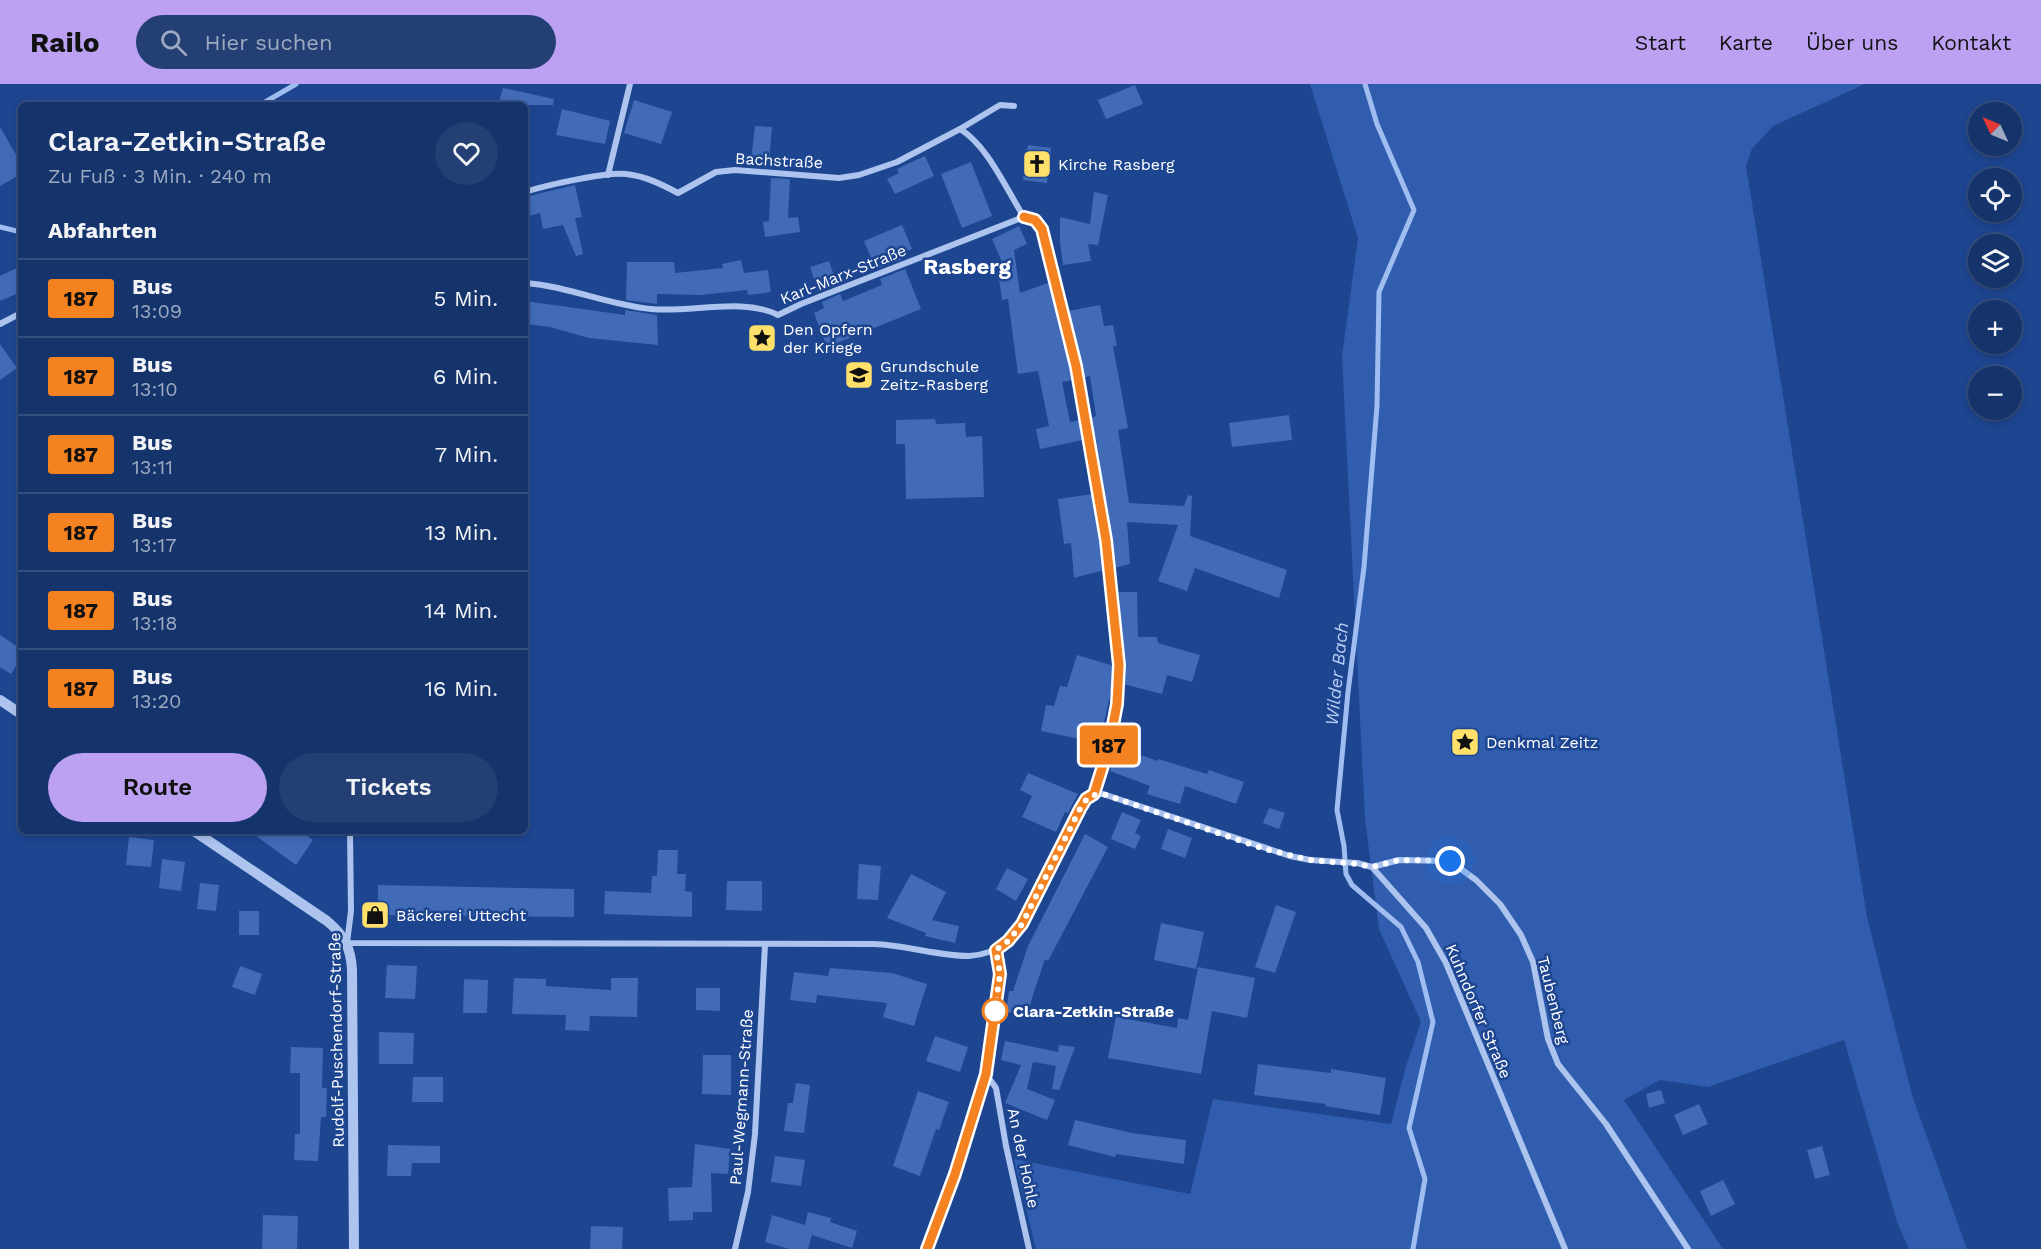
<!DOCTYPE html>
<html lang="de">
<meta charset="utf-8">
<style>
body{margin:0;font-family:"Work Sans",sans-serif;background:#233f74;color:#f1f3f6;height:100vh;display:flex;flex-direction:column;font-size:22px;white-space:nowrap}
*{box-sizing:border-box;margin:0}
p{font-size:20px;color:#9eaac2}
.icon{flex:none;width:33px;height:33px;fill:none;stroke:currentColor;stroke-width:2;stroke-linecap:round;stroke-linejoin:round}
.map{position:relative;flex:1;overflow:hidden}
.sheet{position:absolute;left:18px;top:18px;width:510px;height:732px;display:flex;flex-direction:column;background:#16346c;border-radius:9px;box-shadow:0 3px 9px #0003,0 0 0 2px #354f7f}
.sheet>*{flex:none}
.badge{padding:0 12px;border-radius:4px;font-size:21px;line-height:39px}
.needle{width:39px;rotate:314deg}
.controls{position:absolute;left:1968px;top:18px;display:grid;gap:12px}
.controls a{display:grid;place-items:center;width:54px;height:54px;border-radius:50%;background:#16346c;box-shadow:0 3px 9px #0003,0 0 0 2px #354f7f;font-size:30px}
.you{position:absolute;width:30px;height:30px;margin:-15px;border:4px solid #fff;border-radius:50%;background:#1a73e8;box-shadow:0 0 0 9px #1a73e833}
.map>.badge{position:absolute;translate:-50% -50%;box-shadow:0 0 0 3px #fff}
h2{padding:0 30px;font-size:22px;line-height:54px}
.round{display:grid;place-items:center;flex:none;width:63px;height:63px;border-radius:32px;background:#233f74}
.headline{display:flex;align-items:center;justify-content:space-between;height:102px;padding:0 30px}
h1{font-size:28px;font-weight:600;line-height:45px}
.primary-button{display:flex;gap:12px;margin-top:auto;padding:12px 30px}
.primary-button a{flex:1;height:69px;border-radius:36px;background:#bca0f2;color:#111;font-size:24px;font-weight:600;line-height:69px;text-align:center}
.primary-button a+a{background:#233f74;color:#f1f3f6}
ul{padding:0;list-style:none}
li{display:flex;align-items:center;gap:18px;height:78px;padding:0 30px;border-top:2px solid #354f7f}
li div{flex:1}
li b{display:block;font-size:22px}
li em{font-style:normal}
li .badge{min-width:66px;font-weight:700;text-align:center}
header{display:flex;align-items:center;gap:36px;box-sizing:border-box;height:84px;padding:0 30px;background:#bca0f2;color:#111}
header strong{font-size:28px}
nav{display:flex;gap:33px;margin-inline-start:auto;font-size:21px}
.search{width:420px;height:54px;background:#233f74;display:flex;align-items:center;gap:15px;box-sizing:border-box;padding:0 21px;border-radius:33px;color:#9eaac2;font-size:22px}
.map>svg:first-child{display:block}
.green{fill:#305dae}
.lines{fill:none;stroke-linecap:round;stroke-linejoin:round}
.stream{stroke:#9fbdf0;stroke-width:5}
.building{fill:#416bb6}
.minor{stroke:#acc4ee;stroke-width:6}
.tertiary{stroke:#acc4ee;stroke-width:10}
.line-casing{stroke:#fff;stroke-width:14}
.line{stroke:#f58220;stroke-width:9}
.walk{stroke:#fff;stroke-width:6;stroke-dasharray:0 10.8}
.stop-dot{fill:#fff;stroke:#f58220;stroke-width:3}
.labels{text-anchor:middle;stroke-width:5;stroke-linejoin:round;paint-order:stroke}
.street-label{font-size:16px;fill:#fff;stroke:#1d4590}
.poi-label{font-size:16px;fill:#fff;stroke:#1d4590;text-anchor:start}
.stop-label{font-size:16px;font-weight:bold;fill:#fff;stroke:#1d4590;text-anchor:start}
.water-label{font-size:18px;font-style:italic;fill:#b8cef5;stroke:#1d4590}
.district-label{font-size:22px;font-weight:bold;fill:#fff;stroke:#1d4590}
</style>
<header>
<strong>Railo</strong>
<div class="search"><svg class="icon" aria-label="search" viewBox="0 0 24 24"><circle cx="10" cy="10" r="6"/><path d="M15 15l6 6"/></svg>Hier suchen</div>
<nav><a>Start</a><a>Karte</a><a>Über uns</a><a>Kontakt</a></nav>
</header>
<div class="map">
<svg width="2041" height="1165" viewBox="0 0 2041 1165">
<rect width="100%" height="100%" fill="#1d4590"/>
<polygon class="green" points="1310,0 1865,0 1773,42 1752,65 1746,82 1867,833 1912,1011 1967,1165 1909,1165 1897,1138 1844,956 1708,1003 1660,996 1624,1016 1723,1165 1036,1165 1014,1075 1190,1110 1213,1015 1391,1040 1406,982 1421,938 1379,845 1365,735 1342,272 1358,154"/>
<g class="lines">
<g class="stream">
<polyline points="1365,0 1377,40 1414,126 1379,208 1377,322 1364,483 1348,608 1337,726 1344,762 1346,790 1352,801 1401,843 1418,878 1433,938 1409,1044 1425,1095 1413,1165"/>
<polyline points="260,21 296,0"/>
<polyline points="0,143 21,148"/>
</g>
</g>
<g class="building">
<polygon points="1135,1 1143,20 1106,35 1098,16"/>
<polygon points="503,4 554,15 553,21 498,21"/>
<polygon points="634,16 672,28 661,60 624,49"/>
<polygon points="562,25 610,37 605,60 556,51"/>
<polygon points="755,42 772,43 769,78 751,77"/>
<polygon points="0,43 21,79 21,90 0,102"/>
<polygon points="1028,61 1051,64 1047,99 1023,96"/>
<polygon points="925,72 934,92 895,110 887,95 899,89 897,85"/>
<polygon points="971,78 992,132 962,144 941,90"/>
<polygon points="771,94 790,95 788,134 798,133 800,148 765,153 763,138 769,137"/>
<polygon points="575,101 582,133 575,134 583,170 576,172 563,141 543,145 540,129 525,133 525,113"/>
<polygon points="1094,108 1108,111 1098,161 1088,160 1091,177 1063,181 1060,159 1060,133 1090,140"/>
<polygon points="902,141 912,165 899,170 901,176 876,185 864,157"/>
<polygon points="1019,142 1027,160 1014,166 1020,209 1048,199 1056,222 1073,296 1062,298 1070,338 1080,336 1083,356 1040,365 1036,345 1049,342 1038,287 1018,290 1008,215 1002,216 998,188 1006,187 992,155"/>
<polygon points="741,176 744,189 768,186 771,208 748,211 747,206 701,211 657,210 657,220 626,216 627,178 674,178 675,189 723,184 722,180"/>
<polygon points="829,177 837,200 818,208 810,183"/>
<polygon points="21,182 21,208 0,217 0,192"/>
<polygon points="905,185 921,225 827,263 814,229 824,224 822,218 840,210 843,217 882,201 880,195"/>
<polygon points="525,217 625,231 625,226 657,231 658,261 589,254 550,243 525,240"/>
<polygon points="1100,221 1104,242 1113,241 1117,262 1113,262 1128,344 1118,346 1129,419 1184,422 1188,411 1192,412 1190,452 1287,486 1279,514 1195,484 1187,507 1158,497 1178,441 1127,438 1130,480 1114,484 1096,353 1094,354 1090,334 1096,332 1090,292 1083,294 1068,227"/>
<polygon points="0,260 17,284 0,296"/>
<polygon points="1289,331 1292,356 1232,363 1229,339"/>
<polygon points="935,335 936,340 965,339 966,353 982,352 984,413 906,415 905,360 896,360 896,336"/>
<polygon points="1093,410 1104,486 1074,494 1071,459 1064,460 1058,415"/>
<polygon points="1119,508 1137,508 1138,553 1157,553 1158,559 1200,571 1192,598 1167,591 1162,610 1123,600 1124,581"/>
<polygon points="0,551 21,565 21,574 11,590 0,583"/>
<polygon points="1077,571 1114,582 1113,600 1099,659 1041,647 1046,621 1054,622 1060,602 1067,603"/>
<polygon points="1118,663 1158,677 1158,675 1207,690 1209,686 1244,698 1236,720 1185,702 1180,720 1147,710 1150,702 1110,687"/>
<polygon points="1028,689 1078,710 1068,729 1065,728 1056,748 1022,733 1032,712 1020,706"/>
<polygon points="1269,724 1285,729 1279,745 1263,739"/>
<polygon points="1122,728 1141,736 1135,749 1141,752 1135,765 1111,755"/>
<polygon points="1168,745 1192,754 1185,774 1161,765"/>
<polygon points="249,747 301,747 313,756 296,781"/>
<polygon points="1085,750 1108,763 1048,877 1045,875 1031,917 1029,931 1006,928 1009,907 1013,907 1028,862"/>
<polygon points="129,753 154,756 151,783 126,781"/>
<polygon points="658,766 678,766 677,790 686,790 685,807 692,808 692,833 604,830 605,807 651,809 652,792 657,792"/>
<polygon points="162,775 185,778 181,807 159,804"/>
<polygon points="859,780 881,782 878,816 857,815"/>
<polygon points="1007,784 1028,795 1016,817 996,805"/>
<polygon points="911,790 946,808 932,836 959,842 955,859 925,852 926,849 887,834"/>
<polygon points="727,797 762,797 762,827 726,826"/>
<polygon points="200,799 219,801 216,827 197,825"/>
<polygon points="378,801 574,805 574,833 378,831"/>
<polygon points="1276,821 1296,828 1275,889 1255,883"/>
<rect x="239" y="827" width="20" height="24"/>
<polygon points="1161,839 1204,848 1196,885 1154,876"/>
<polygon points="387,881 417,882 415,915 385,914"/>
<polygon points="240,882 262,890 255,911 232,903"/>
<polygon points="1198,883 1255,894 1247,934 1212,927 1201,990 1108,974 1116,933 1177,944 1178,934 1188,936"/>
<polygon points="830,884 892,889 927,900 914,942 883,933 887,919 817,911 816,919 790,916 794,888 828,892"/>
<polygon points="514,894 546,895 546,902 611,906 611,894 638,894 637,933 590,932 589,947 565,946 566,931 512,930"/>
<polygon points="464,895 488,896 487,929 463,929"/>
<polygon points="696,904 720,904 720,927 696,926"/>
<polygon points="379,948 414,949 413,980 379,980"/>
<polygon points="935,952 968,963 960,988 926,977"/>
<polygon points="1005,957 1058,968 1059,961 1075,963 1059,1006 1052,1005 1056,982 1033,978 1027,1005 1055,1016 1047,1036 1005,1019 1021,981 1001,976"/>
<polygon points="291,963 323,964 322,1004 327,1004 326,1033 321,1033 318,1077 294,1076 295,1050 300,1050 300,989 290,989"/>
<polygon points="703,971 731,971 731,1011 702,1010"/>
<polygon points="1258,980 1331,989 1331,985 1386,994 1380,1031 1325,1022 1326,1020 1254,1011"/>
<polygon points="413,993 443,993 443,1018 412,1018"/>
<polygon points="796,999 810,1001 804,1049 784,1047 788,1019 793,1019"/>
<polygon points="1661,1006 1665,1019 1649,1024 1646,1010"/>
<polygon points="918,1007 949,1018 939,1046 936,1045 920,1092 893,1082"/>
<polygon points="1699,1020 1708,1040 1683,1051 1674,1031"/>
<polygon points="1075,1036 1132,1049 1186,1056 1184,1080 1116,1070 1115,1073 1068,1061"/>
<polygon points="695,1060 730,1065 728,1090 711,1089 712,1128 693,1128 693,1136 669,1137 668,1104 692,1103"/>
<polygon points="388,1061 440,1062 440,1079 412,1079 411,1092 387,1092"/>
<polygon points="1822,1062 1830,1091 1815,1095 1807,1066"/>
<polygon points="775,1072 805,1076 801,1102 771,1098"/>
<polygon points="1723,1096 1735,1120 1711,1132 1700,1107"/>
<polygon points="808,1128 831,1134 830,1138 857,1147 852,1164 812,1151 808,1165 789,1165 765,1158 772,1131 805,1141"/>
<polygon points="263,1131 298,1132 297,1165 262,1165"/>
<polygon points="591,1142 623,1143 622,1165 590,1165"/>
</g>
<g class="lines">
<g class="minor">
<polyline points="960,45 1000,21 1014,22"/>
<polyline points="608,91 630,0"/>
<path d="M525 108C547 101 605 88 626 90 645 92 661 100 678 109L716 88 735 86 839 94 859 91 897 78 960 45C988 62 1006 105 1024 133"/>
<path d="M525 199C568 202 608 221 651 225 691 229 743 213 778 231L801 220 1024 133"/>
<polyline points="0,240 21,229"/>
<polyline points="1094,710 1103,710 1290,772 1310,776 1357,779 1372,783 1426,844 1446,879 1565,1165"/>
<path d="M350 747 351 827 347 859 873 860C906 861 937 872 969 872 984 871 996 867 1007 858 1026 841 1035 813 1046 791 1057 769 1069 747 1080 725L1086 715 1094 710 1109 662 1118 606 1119 581 1106 456 1076 282 1042 145 1035 136 1024 133"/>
<polyline points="1372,783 1399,776 1450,777 1476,796 1500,820 1521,851 1533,878 1548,955 1558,980 1606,1040 1688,1165"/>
<polyline points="986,990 996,1004 1006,1062 1029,1165"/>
<polyline points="735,1165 748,1108 755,1050 765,861"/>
<path d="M927 1165C955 1090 985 1014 995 933 997 909 1000 890 996 866"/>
</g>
<g class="tertiary">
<polyline points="0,616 21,630"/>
<path d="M194 747 327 837C344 851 351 864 352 886L354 1165"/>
</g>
</g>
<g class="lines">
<g class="line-casing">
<polyline id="line" points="927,1165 955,1090 986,990 1000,890 996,866 1008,857 1022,840 1080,725 1086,715 1094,710 1109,662 1117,620 1119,581 1106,456 1076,282 1042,145 1035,136 1024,133"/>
</g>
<use href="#line" class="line"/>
<path class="walk" d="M995 927 1000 890 996 866 1008 857 1022 840 1080 725C1086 715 1090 710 1103 710L1265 765 1310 776 1358 780 1372 783 1399 776 1450 777"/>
</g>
<defs>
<g id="church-square" transform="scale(1.5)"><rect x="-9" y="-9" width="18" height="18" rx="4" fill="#fee06a" stroke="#1d4590"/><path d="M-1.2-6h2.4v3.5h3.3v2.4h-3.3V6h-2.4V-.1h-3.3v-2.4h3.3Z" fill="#111"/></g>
<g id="sight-square" transform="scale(1.5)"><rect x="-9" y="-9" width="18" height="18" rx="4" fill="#fee06a" stroke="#1d4590"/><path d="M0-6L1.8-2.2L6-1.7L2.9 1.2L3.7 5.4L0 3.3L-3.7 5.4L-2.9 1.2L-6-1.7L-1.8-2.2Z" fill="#111"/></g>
<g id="school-square" transform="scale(1.5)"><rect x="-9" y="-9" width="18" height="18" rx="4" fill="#fee06a" stroke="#1d4590"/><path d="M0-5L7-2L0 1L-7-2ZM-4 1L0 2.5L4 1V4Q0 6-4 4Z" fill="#111"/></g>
<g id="shop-square" transform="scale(1.5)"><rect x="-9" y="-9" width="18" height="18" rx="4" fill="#fee06a" stroke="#1d4590"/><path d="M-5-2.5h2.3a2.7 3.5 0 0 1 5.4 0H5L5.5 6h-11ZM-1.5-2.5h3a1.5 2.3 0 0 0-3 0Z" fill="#111"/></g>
</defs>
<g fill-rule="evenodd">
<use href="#church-square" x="1037" y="80"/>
<use href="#sight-square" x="762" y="254"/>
<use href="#school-square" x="859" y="291"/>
<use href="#sight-square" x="1465" y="658"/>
<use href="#shop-square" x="375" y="831"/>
</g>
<circle class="stop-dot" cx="995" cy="927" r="12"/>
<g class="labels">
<g class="street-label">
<text transform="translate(779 76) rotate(3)" y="6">Bachstraße</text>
<text transform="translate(843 190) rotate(-22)" y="6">Karl-Marx-Straße</text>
<text transform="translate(1554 916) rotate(76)" y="6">Taubenberg</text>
<text transform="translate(1479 927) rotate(67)" y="6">Kuhndorfer Straße</text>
<text transform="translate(336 956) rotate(-91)" y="6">Rudolf-Puschendorf-Straße</text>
<text transform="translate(741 1013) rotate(-86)" y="6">Paul-Wegmann-Straße</text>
<text transform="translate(1024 1074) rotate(78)" y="6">An der Hohle</text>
</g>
<g class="poi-label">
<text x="1058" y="86">Kirche Rasberg</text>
<text x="783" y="251">Den Opfern<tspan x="783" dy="18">der Kriege</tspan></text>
<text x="880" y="288">Grundschule<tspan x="880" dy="18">Zeitz-Rasberg</tspan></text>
<text x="1486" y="664">Denkmal Zeitz</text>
<text x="396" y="837">Bäckerei Uttecht</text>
</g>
<g class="stop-label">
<text x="1013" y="933">Clara-Zetkin-Straße</text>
</g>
<g class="water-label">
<text transform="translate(1337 590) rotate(-84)" y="6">Wilder Bach</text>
</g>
<g class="district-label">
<text x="967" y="190">Rasberg</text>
</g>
</g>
</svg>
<div class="controls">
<a><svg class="needle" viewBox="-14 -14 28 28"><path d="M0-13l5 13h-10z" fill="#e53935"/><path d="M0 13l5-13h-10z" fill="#9eaac2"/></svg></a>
<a><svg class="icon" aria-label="locate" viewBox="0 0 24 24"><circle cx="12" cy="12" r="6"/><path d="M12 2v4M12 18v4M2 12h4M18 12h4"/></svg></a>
<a><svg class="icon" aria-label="layers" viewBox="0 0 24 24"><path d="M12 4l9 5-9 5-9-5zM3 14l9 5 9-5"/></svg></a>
<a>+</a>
<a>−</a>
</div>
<div class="you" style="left:1450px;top:777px"></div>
<b class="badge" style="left:1109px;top:661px;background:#f58220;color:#111">187</b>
<section class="sheet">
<div class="headline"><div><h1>Clara-Zetkin-Straße</h1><p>Zu Fuß · 3 Min. · 240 m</p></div><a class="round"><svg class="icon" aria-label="heart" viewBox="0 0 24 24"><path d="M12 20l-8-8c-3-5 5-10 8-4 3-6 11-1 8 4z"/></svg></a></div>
<h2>Abfahrten</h2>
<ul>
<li><span class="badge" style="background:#f58220;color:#111">187</span><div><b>Bus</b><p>13:09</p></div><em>5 Min.</em></li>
<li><span class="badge" style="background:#f58220;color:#111">187</span><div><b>Bus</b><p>13:10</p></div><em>6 Min.</em></li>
<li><span class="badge" style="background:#f58220;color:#111">187</span><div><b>Bus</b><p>13:11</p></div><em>7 Min.</em></li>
<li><span class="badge" style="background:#f58220;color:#111">187</span><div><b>Bus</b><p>13:17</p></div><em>13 Min.</em></li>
<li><span class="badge" style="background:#f58220;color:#111">187</span><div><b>Bus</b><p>13:18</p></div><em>14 Min.</em></li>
<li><span class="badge" style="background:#f58220;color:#111">187</span><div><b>Bus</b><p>13:20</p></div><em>16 Min.</em></li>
</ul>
<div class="primary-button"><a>Route</a><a>Tickets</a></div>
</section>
</div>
